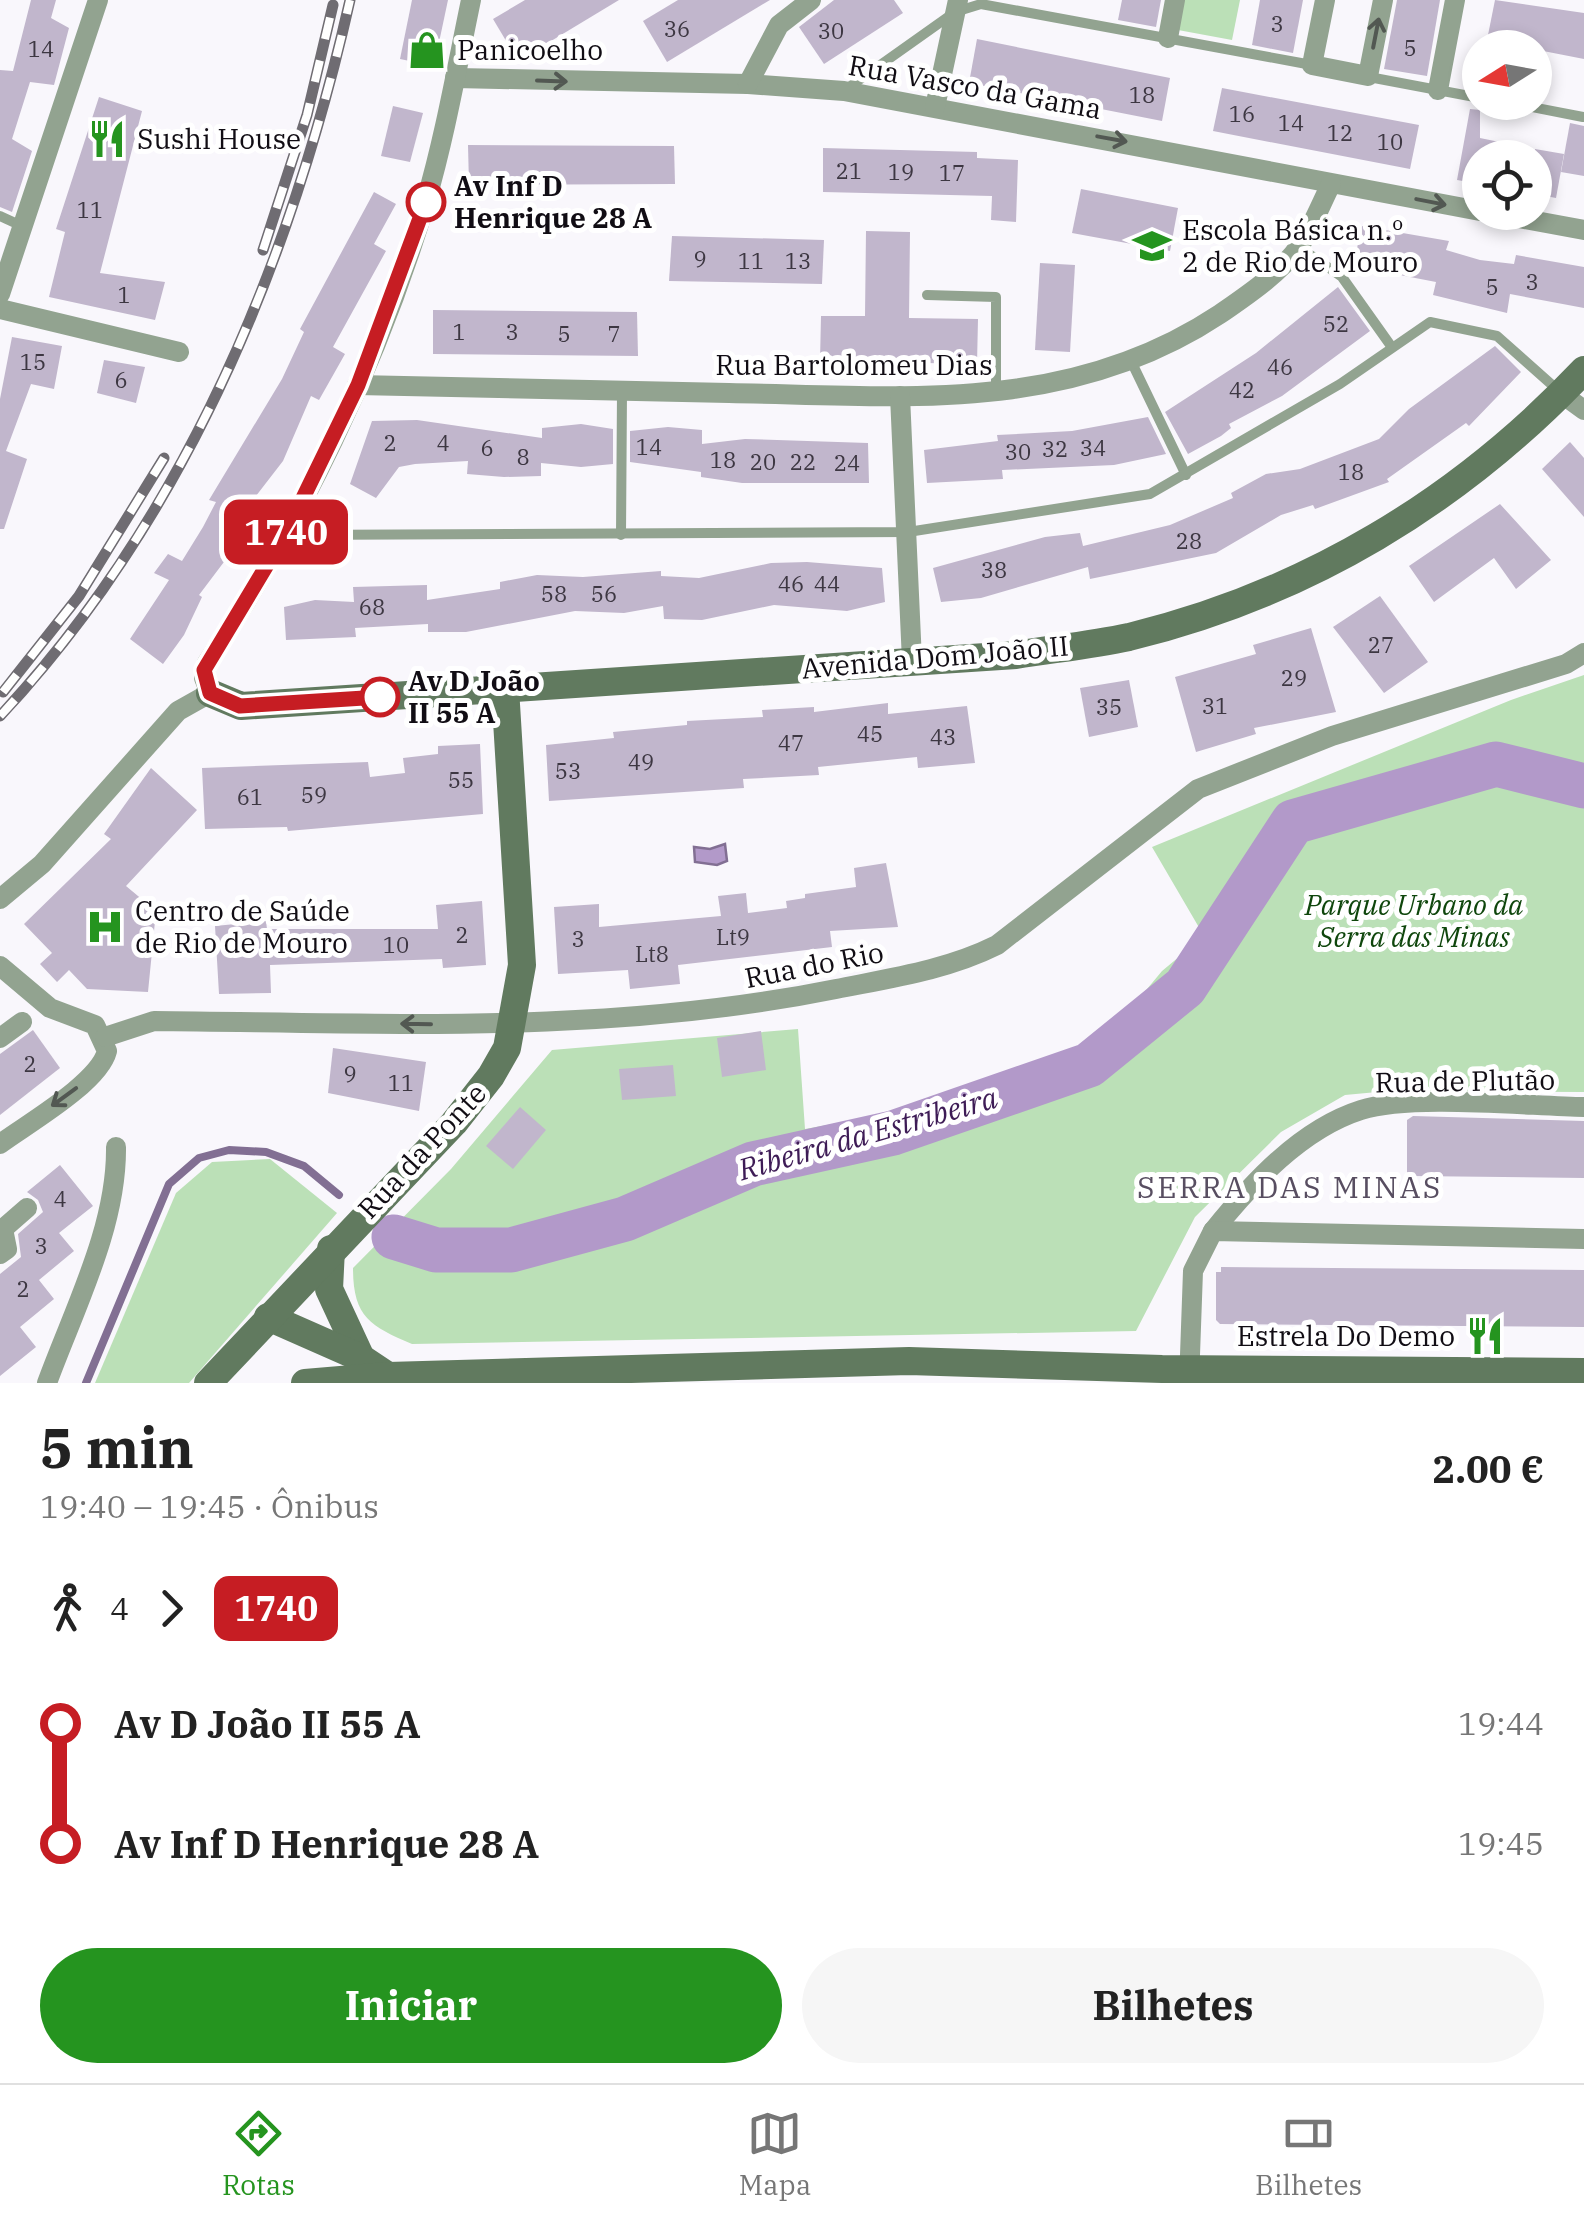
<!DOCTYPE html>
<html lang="pt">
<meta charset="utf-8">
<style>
body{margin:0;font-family:"IBM Plex Serif",serif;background:#f6f6f6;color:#222;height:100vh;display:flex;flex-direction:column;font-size:38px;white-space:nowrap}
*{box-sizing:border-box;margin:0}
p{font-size:32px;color:#767676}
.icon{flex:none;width:55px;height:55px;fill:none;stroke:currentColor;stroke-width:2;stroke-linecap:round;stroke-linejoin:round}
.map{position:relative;height:1383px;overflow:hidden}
.side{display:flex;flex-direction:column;background:#fff;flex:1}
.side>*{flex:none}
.badge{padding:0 20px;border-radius:15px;font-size:35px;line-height:65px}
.needle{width:65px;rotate:259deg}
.fabs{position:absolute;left:1462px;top:30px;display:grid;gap:20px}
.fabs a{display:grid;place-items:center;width:90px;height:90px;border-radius:50%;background:#fff;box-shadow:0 5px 15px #0003;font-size:50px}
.map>.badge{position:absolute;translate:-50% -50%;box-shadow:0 0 0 5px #fff}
.legs{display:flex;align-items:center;gap:15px;height:110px;padding:0 40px;font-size:32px}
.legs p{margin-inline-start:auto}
.summary{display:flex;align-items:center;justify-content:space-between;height:170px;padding:0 40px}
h1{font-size:55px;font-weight:800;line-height:75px}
.cta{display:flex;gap:20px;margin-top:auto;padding:20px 40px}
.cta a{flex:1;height:115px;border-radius:60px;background:#25941f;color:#fff;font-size:40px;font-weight:800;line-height:115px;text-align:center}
.cta a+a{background:#f6f6f6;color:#222}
ul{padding:0 40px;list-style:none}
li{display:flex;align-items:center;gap:35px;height:120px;font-size:38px}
li i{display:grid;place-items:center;width:15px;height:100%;margin:0 12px;background:currentColor}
li i::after{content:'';width:25px;height:25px;margin:-12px;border:8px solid;border-radius:50%;background:#fff}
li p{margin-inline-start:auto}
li:first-child i{background:linear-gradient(#0000 50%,currentColor 0)}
li:last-child i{background:linear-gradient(currentColor 50%,#0000 0)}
.tab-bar{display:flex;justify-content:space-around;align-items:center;height:140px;border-top:2px solid #e0e0e0;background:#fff;font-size:28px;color:#767676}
.tab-bar a{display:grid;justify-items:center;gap:5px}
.tab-bar .selected{color:#25941f}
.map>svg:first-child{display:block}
.green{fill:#bbe0b7}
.water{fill:#b299c9;stroke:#826f93;stroke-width:2.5}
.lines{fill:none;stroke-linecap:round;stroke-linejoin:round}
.stream{stroke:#826f93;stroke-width:8}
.river{stroke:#b299c9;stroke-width:45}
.building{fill:#c1b6cc}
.lane{stroke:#92a390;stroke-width:10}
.street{stroke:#92a390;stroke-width:20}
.secondary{stroke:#617a5f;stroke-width:28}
.rail-casing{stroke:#6f6c72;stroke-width:11}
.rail{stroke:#fff;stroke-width:8;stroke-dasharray:22;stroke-linecap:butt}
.oneway{stroke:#525852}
.line-1-casing{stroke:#fff;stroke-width:22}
.line-1{stroke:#c61d23;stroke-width:15}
.stop-1-dot{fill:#fff;stroke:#c61d23;stroke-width:5}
.labels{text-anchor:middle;stroke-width:10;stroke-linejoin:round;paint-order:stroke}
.number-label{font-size:22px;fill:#3d3742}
.poi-label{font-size:28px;fill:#110d14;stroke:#fff;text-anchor:start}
.street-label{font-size:28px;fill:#110d14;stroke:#fff}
.stop-label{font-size:28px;font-weight:bold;fill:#110d14;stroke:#fff;text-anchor:start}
.park-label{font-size:28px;font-style:italic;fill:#0f460c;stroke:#fff}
.water-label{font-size:30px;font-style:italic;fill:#3e1c56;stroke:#fff}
.neighbourhood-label{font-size:30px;letter-spacing:2.5px;fill:#584e61;stroke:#fff}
</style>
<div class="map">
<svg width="1584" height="1383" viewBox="0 0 1584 1383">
<rect width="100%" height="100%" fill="#f9f7fc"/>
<g class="green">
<polygon points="1183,0 1240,0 1232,40 1178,30"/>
<path d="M1584 675V1092L1388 1091 1345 1095 1281 1132 1195 1217 1136 1331 412 1344C370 1326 353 1317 353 1268L451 1169 552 1050 798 1029 805 1129 959 1101 1098 1048 1162 971 1204 936 1152 847 1511 700Z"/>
<polygon points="270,1159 337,1213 189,1383 95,1383 176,1193 212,1162"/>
</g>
<polygon class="water" points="725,844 727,861 717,865 695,862 694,847 710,849"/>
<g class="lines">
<polyline class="stream" points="86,1383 169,1184 199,1158 229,1150 266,1152 304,1166 339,1195"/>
<polyline class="river" points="394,1237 436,1250 511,1250 625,1219 753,1164 893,1133 1089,1065 1185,987 1293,822 1496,764 1584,786"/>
</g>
<g class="building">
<polygon points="31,0 56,0 51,18 69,28 54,85 30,82 12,139 32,151 12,212 0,207 0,70 13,71"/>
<polygon points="412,0 448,0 434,66 400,59"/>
<polygon points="525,0 619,0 518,61 493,19"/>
<polygon points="678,0 770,0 667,62 643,21"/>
<polygon points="834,0 894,0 903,13 824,64 799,27"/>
<polygon points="1122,0 1161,0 1156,27 1118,20"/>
<polygon points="1260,0 1303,0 1293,53 1252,45"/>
<polygon points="1397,0 1440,0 1427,76 1384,69"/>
<polygon points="1495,0 1584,13 1584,59 1487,40"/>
<polygon points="977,39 1170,78 1162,121 969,83"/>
<polygon points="1222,88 1419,125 1410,169 1213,131"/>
<polygon points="99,97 142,111 100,273 165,282 155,320 49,297 65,232 56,229"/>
<polygon points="393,106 423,113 410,162 381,156"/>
<polygon points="1470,109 1480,110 1480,138 1529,148 1528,158 1480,158 1480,184 1457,180"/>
<polygon points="1570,123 1584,126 1584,176 1561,172"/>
<polygon points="468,145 674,146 675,184 469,185"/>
<polygon points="823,148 977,152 977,158 1018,160 1016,222 991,220 992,196 823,192"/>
<polygon points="1535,149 1564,154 1556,198 1535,194"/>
<polygon points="1081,189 1178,208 1170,251 1072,233"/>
<polygon points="374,192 396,204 374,244 386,251 333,347 345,354 319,400 311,396 283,461 249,505 236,546 199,595 202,597 184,635 163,664 130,639 169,580 154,573 168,554 182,561 203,527 216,502 209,500 282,379 304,332 300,329"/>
<polygon points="1362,226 1449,241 1446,250 1480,260 1514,264 1516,255 1584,267 1584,308 1510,294 1507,313 1433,295 1436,282 1353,266"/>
<polygon points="866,231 910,232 909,318 978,319 977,364 820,361 821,316 865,316"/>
<polygon points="672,236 824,240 822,284 669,281"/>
<polygon points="1040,263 1075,265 1070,352 1035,350"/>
<polygon points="1338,287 1370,331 1282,396 1229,424 1231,428 1221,436 1188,454 1165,412 1256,353"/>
<polygon points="433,310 637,312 638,356 433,354"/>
<polygon points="12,337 62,346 54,389 31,384 6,451 27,459 4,529 0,529 0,399"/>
<polygon points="1495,346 1521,372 1469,426 1466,423 1387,479 1389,482 1315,509 1313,505 1281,515 1216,553 1090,579 1088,567 981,598 941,602 933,568 1045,537 1080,533 1083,546 1170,525 1233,498 1231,493 1266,474 1300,469 1379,439 1409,409"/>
<polygon points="104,360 145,367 136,403 97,393"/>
<polygon points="1148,417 1166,454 1114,465 1002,470 1003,479 927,483 924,450 998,441 997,435 1072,431"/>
<polygon points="417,420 542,438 542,428 581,424 613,429 613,464 581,467 541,463 541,476 504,477 467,474 468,461 415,464 399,467 376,498 350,484 372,421"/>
<polygon points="668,427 702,430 702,444 745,439 868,443 869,483 742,483 701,477 701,472 630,462 630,431"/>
<polygon points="1570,442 1584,458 1584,517 1542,469"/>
<polygon points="1500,504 1551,560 1516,589 1494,558 1434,602 1409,566"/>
<polygon points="807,562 882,568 885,602 847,611 774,605 702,620 664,619 663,606 624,613 575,611 466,632 428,632 428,624 355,628 356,637 286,640 284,607 315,600 354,602 353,587 427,585 427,600 500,589 500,582 537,575 583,577 661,571 661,576 699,578 771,563"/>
<polygon points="1380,596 1428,662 1384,693 1333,627"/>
<polygon points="1311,628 1336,712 1254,728 1256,734 1196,752 1175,677 1256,654 1253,645"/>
<polygon points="1129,680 1138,727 1089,737 1080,688"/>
<polygon points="888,703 888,714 967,706 975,763 918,768 917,757 818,767 819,775 743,779 744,788 549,801 546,745 614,738 613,732 687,725 687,721 763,717 762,710 814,707 814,712"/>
<polygon points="480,744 483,814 288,831 287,827 205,829 202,768 368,762 370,777 405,773 403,758 438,754 438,746"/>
<polygon points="151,768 197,810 126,886 156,911 148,992 87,989 69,970 57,982 40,964 52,953 24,924 111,839 104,834"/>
<polygon points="886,863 898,927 830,931 832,947 678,965 680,984 630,989 628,970 558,974 554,907 599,904 599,927 721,916 718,896 746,893 748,913 787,908 786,901 805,898 805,894 856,887 854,868"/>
<polygon points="482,901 486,965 443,968 442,959 270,965 271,993 219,994 215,926 266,921 267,929 438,929 436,905"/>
<polygon points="33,1030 60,1068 0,1115 0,1054"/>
<polygon points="761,1031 766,1070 722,1077 717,1038"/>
<polygon points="333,1048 426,1062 419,1111 328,1093"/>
<polygon points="673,1065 676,1096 622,1100 619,1069"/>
<polygon points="520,1107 546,1130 513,1169 486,1146"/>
<polygon points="1413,1116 1584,1121 1584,1178 1412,1176 1407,1173 1407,1120"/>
<polygon points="60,1165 93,1206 59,1233 74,1251 39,1280 54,1299 20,1327 36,1347 0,1376 0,1274 21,1257 18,1234 43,1212 38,1200 27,1192"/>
<polygon points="1221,1267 1584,1270 1584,1327 1220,1324 1216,1320 1216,1272 1221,1272"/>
</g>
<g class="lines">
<g class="lane">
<polyline points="1369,77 1480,98"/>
<polyline points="845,90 955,12 981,4 1312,65"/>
<polyline points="1506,102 1583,117"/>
<polyline points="0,216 24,227"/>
<polyline points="1299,247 1342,277 1391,346"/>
<polyline points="927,295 996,297 996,393"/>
<polyline points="1132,363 1186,475"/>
<polyline points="286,535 908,532 1150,494 1340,384 1430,322 1497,336 1560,392"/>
<polyline points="621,535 622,392"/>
</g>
<g class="street">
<polyline points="1325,0 1312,65 1368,76 1383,0"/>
<polyline points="1168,38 1175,0"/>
<polyline points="455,78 748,84 844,91 1480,211"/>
<polyline points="748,84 779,25 811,0"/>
<polyline points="1438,90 1455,0"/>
<polyline points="935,107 958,0"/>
<polyline points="1487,212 1584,230"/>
<polyline points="0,294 98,0"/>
<polyline points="0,309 179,352"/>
<path d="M357 385C481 388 605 391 729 393 902 396 1068 415 1220 314 1246 296 1282 272 1300 245 1312 227 1321 204 1331 184"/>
<polyline points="1562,394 1584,410"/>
<polyline points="900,396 912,661"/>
<path d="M0 899 42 864 178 711 210 693 204 678 207 663C300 522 378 363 426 201 445 136 457 67 471 0"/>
<path d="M0 966 50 1008 95 1025 107 1051C99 1083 27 1124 0 1144"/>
<path d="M105 1037 154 1021C385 1023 609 1035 836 989 891 978 947 970 997 945L1198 789 1332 736 1566 664 1584 653"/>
<polyline points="0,1038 22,1022"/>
<path d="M1213 1231C1252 1183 1301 1129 1361 1110 1411 1094 1527 1106 1584 1107"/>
<polyline points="0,1254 7,1249 3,1229 27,1208"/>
<path d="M47 1383C74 1309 117 1227 116 1147"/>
<polyline points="1189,1383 1193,1271 1213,1231 1584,1239"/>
</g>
<g class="secondary">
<path d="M210 693 241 706 1016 655C1053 649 1092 645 1129 637 1306 594 1459 502 1584 370"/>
<polyline points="331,1249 329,1289 361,1358"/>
<polyline points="268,1317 361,1358 388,1376"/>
<polyline points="208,1383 454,1123 491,1076 507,1048 522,965 505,688"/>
<polyline points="305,1383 388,1376 909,1361 1162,1369 1584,1372"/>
</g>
<g class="rail-casing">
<g id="rail">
<polyline points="263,250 307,115 333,5"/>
<polyline points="3,692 79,596 164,458"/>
<path d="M0 716C185 518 291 261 350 0"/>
</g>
</g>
<use href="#rail" class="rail"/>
</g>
<defs><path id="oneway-shaft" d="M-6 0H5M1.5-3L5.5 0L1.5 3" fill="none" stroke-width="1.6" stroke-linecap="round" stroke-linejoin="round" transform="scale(2.5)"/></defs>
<g class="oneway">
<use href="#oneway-shaft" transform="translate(1376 33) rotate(-79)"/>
<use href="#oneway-shaft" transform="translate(552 81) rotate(2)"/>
<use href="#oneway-shaft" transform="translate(1112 139) rotate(10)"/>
<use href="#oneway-shaft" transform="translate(1431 202) rotate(11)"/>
<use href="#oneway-shaft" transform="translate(416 1024) rotate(-179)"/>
<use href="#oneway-shaft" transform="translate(64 1097) rotate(144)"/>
</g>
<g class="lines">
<g class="line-1-casing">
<polyline id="line-1" points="380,697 240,706 210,693 204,670 285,535 358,385 426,202"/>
</g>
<use href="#line-1" class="line-1"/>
</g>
<defs>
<g id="shop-bare" transform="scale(3)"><path d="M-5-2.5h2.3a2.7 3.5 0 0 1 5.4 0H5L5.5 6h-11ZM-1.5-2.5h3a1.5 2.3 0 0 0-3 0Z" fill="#25941f" stroke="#fff" stroke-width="2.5" paint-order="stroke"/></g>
<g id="restaurant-bare" transform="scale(3)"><path d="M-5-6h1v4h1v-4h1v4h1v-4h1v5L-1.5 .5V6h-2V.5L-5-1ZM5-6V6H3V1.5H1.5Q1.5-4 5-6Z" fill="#25941f" stroke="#fff" stroke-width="2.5" paint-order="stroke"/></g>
<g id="school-bare" transform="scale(3)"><path d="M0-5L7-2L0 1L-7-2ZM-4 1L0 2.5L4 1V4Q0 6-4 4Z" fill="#25941f" stroke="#fff" stroke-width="2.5" paint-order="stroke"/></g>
<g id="hospital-bare" transform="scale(3)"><path d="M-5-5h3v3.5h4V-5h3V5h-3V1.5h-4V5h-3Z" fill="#25941f" stroke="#fff" stroke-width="2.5" paint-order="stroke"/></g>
</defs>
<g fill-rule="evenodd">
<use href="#shop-bare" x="427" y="50"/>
<use href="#restaurant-bare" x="107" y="139"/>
<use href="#school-bare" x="1152" y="246"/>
<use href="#hospital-bare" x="105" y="927"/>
<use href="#restaurant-bare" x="1485" y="1336"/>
</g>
<g class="stop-1-dot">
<circle cx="426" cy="202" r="18"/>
<circle cx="380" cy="697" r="18"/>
</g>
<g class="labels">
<g class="number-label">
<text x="1277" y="32">3</text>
<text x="677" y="37">36</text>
<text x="831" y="39">30</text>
<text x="1410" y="56">5</text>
<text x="41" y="57">14</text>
<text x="1142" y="103">18</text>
<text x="1242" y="122">16</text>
<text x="1291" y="131">14</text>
<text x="1340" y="141">12</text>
<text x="1390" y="150">10</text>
<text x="849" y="179">21</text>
<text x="901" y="180">19</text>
<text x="952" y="181">17</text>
<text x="90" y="218">11</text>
<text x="700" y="267">9</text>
<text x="751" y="269">11</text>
<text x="798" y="269">13</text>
<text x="1532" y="290">3</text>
<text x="1492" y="295">5</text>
<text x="124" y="303">1</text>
<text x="1336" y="332">52</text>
<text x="459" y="340">1</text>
<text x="512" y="340">3</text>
<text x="564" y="342">5</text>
<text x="614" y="342">7</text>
<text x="33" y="370">15</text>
<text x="1280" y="375">46</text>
<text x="121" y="388">6</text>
<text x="1242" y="398">42</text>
<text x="390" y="451">2</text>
<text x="443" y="451">4</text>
<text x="649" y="455">14</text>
<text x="487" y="456">6</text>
<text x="1093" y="456">34</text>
<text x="1055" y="457">32</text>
<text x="1018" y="460">30</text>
<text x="523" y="465">8</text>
<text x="723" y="468">18</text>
<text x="763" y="470">20</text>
<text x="803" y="470">22</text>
<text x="847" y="471">24</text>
<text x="1351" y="480">18</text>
<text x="1189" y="549">28</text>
<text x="994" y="578">38</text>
<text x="791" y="592">46</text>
<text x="827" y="592">44</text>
<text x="554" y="602">58</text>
<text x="604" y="602">56</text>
<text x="372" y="615">68</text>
<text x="1381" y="653">27</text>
<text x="1294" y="686">29</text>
<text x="1215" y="714">31</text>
<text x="1109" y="715">35</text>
<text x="870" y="742">45</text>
<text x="943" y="745">43</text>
<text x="791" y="751">47</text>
<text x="641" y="770">49</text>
<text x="568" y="779">53</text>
<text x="461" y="788">55</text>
<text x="314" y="803">59</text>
<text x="250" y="805">61</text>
<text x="462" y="943">2</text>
<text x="733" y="945">Lt9</text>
<text x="578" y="947">3</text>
<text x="396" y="953">10</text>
<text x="652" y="962">Lt8</text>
<text x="30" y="1072">2</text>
<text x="350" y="1082">9</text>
<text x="401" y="1091">11</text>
<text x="60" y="1207">4</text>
<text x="41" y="1254">3</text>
<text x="23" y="1297">2</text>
</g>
<g class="poi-label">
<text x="457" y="60">Panicoelho</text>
<text x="137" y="149">Sushi House</text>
<text x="1182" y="240">Escola Básica n.º<tspan x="1182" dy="32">2 de Rio de Mouro</tspan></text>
<text x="135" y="921">Centro de Saúde<tspan x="135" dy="32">de Rio de Mouro</tspan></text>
<text x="1455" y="1346" text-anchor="end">Estrela Do Demo</text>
</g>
<g class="street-label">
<text transform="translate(975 87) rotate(10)" y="10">Rua Vasco da Gama</text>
<text x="854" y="375">Rua Bartolomeu Dias</text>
<text transform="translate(935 657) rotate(-5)" y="10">Avenida Dom João II</text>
<text transform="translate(814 965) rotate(-11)" y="10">Rua do Rio</text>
<text transform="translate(1465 1081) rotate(-1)" y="10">Rua de Plutão</text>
<text transform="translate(422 1151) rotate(-47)" y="10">Rua da Ponte</text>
</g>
<g class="stop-label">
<text x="454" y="196">Av Inf D<tspan x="454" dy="32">Henrique 28 A</tspan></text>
<text x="408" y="691">Av D João<tspan x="408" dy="32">II 55 A</tspan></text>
</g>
<g class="park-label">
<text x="1414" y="915">Parque Urbano da<tspan x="1414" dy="32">Serra das Minas</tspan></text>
</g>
<g class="water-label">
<text transform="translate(868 1134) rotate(-16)" y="10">Ribeira da Estribeira</text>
</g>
<g class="neighbourhood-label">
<text x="1290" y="1198">SERRA DAS MINAS</text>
</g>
</g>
</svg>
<div class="fabs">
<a><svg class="needle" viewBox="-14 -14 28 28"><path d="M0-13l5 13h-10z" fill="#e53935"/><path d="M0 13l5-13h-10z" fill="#767676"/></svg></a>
<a><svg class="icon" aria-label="locate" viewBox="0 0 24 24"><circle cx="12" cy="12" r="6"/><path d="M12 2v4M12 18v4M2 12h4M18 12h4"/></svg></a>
</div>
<b class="badge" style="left:286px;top:532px;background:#c61d23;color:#fff">1740</b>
</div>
<section class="side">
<div class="summary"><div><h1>5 min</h1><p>19:40 – 19:45 · Ônibus</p></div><b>2.00 €</b></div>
<div class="legs"><svg class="icon" aria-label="walk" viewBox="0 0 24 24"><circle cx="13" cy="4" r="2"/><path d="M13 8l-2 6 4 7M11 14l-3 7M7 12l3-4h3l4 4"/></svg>4<svg class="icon" aria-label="forward" viewBox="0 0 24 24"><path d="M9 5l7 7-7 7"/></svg><b class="badge" style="background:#c61d23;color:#fff">1740</b></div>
<ul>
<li><i style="color:#c61d23"></i><b>Av D João II 55 A</b><p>19:44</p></li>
<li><i style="color:#c61d23"></i><b>Av Inf D Henrique 28 A</b><p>19:45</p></li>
</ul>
<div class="cta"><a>Iniciar</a><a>Bilhetes</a></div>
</section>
<nav class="tab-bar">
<a class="selected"><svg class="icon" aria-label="directions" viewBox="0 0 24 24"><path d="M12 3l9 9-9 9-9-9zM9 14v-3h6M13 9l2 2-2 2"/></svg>Rotas</a>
<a><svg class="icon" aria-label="map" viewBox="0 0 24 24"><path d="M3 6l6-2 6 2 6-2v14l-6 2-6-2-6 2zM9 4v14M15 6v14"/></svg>Mapa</a>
<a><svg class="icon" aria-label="tickets" viewBox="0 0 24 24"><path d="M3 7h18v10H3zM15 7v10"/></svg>Bilhetes</a>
</nav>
